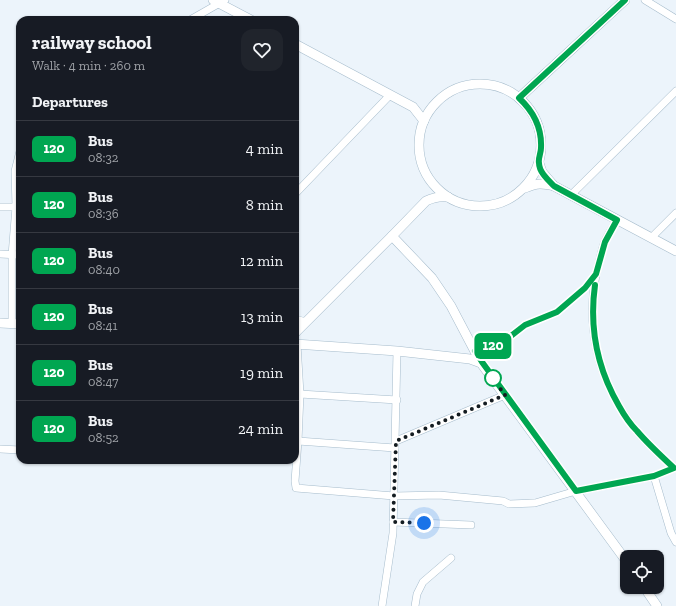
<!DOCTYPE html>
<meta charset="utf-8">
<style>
body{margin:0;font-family:"Zilla Slab",serif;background:#20242c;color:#f1f3f6;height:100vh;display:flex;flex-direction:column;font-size:15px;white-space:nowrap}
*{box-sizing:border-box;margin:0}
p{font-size:13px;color:#9ea1a6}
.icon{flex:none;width:22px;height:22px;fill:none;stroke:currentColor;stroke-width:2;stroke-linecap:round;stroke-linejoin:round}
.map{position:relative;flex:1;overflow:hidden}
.sheet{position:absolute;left:16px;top:16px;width:283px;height:448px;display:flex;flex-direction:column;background:#171b24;border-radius:12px;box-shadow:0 1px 3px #0004}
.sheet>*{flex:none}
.badge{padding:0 8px;border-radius:6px;font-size:14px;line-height:26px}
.tools{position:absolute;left:620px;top:550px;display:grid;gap:8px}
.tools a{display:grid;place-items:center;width:44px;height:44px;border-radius:8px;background:#171b24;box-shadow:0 1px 3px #0004;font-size:20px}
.you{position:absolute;width:20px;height:20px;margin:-10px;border:3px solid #fff;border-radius:50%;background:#1a73e8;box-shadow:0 0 0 6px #1a73e833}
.map>.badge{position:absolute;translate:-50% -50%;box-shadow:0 0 0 2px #fff}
h2{padding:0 16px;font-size:15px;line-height:36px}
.round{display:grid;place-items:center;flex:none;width:42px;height:42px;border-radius:12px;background:#20242c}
.headline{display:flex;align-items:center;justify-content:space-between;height:68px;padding:0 16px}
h1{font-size:19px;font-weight:700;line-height:30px}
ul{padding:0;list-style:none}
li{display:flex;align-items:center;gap:12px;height:56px;padding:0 16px;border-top:1px solid #363941}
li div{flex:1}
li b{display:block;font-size:15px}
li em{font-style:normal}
li .badge{min-width:44px;font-weight:700;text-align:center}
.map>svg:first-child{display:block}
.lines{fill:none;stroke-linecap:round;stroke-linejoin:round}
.lane-casing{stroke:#a6bccc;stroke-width:5}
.street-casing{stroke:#a6bccc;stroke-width:8}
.secondary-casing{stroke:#a6bccc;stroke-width:10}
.lane{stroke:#fff;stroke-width:3.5}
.street{stroke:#fff;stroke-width:7}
.secondary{stroke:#fff;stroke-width:9}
.line-casing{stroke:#fff;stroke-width:9}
.line{stroke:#00a651;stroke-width:6}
.walk{stroke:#141c21;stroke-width:4;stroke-dasharray:0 7.2}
.stop-dot{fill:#fff;stroke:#00a651;stroke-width:2}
</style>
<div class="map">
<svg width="676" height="606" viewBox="0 0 676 606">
<rect width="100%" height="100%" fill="#ecf4fb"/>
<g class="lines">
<g class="lane-casing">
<polyline id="lane" points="476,351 502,343 525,325 557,312 585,288 594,277"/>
</g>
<g class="street-casing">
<g id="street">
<polyline points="645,0 676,19"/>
<polyline points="190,20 225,0"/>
<polyline points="295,194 390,95"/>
<polyline points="571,195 676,91"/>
<polyline points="0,207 20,207"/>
<polyline points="651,238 676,213"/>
<polyline points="0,254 20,255"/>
<polyline points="295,319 306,322"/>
<polyline points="12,324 12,255 16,207 15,171 20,151"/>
<path d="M297 344 300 394 298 441 295 481 296 488 394 496 439 495 503 501 509 504 535 503 576 491 654 476 674 468C661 456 646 443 635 429 597 381 583 322 599 262 601 255 602 248 605 241 608 234 613 227 617 220"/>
<polyline points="300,394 397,400"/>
<polyline points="298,441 395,448"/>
<polyline points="396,441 505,395"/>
<polyline points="0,449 20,450"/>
<polyline points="654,476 671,533 676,542"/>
<polyline points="393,522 471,525"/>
<polyline points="382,606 393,533 397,351"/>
<polyline points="415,606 417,594 423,582 451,558"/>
</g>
</g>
<g class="secondary-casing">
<g id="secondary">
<polyline points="213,0 251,20"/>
<polyline points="295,44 413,107 424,121"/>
<circle cx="480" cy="145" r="61"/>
<polyline points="519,98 625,0"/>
<polyline points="539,163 542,172 554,186"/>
<path d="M525 188C537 183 542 183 554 186L676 251"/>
<polyline points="392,236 432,278 451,306 481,363 627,562"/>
<polyline points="0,323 20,324"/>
<path d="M295 333 392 236 426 201C434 197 440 196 448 197"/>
<polyline points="295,344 397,351 470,359 481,363"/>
<polyline points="644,587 657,606"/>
</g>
</g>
<use href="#lane" class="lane"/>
<use href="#street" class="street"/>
<use href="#secondary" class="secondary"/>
</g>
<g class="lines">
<g class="line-casing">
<path id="line" d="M595 285C589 328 597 368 619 406 624 415 630 424 637 431 648 444 661 456 674 468L654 476 576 491 482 362 475 351 502 343 525 325 557 312 585 288 596 274 605 242 617 220 554 186C548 180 539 172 539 163 538 158 541 153 541 148 542 128 533 111 519 98L625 0"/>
</g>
<use href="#line" class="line"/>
<polyline class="walk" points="424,523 393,522 396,441 505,395 489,373 493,378"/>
</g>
<circle class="stop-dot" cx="493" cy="378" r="8"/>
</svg>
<div class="tools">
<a><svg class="icon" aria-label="locate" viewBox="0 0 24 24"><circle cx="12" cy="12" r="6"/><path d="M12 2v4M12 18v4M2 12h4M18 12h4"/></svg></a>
</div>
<div class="you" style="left:424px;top:523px"></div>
<b class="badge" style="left:493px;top:346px;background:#00a651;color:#fff">120</b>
<section class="sheet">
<div class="headline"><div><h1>railway school</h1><p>Walk · 4 min · 260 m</p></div><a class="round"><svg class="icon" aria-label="heart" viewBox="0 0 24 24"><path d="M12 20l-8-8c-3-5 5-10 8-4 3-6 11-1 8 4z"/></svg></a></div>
<h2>Departures</h2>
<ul>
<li><span class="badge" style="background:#00a651;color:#fff">120</span><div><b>Bus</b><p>08:32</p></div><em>4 min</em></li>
<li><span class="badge" style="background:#00a651;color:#fff">120</span><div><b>Bus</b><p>08:36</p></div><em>8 min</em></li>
<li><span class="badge" style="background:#00a651;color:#fff">120</span><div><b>Bus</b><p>08:40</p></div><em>12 min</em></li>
<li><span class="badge" style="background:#00a651;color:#fff">120</span><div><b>Bus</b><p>08:41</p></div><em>13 min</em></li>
<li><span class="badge" style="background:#00a651;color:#fff">120</span><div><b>Bus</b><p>08:47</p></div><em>19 min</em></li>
<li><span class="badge" style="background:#00a651;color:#fff">120</span><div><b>Bus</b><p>08:52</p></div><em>24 min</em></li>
</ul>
</section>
</div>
